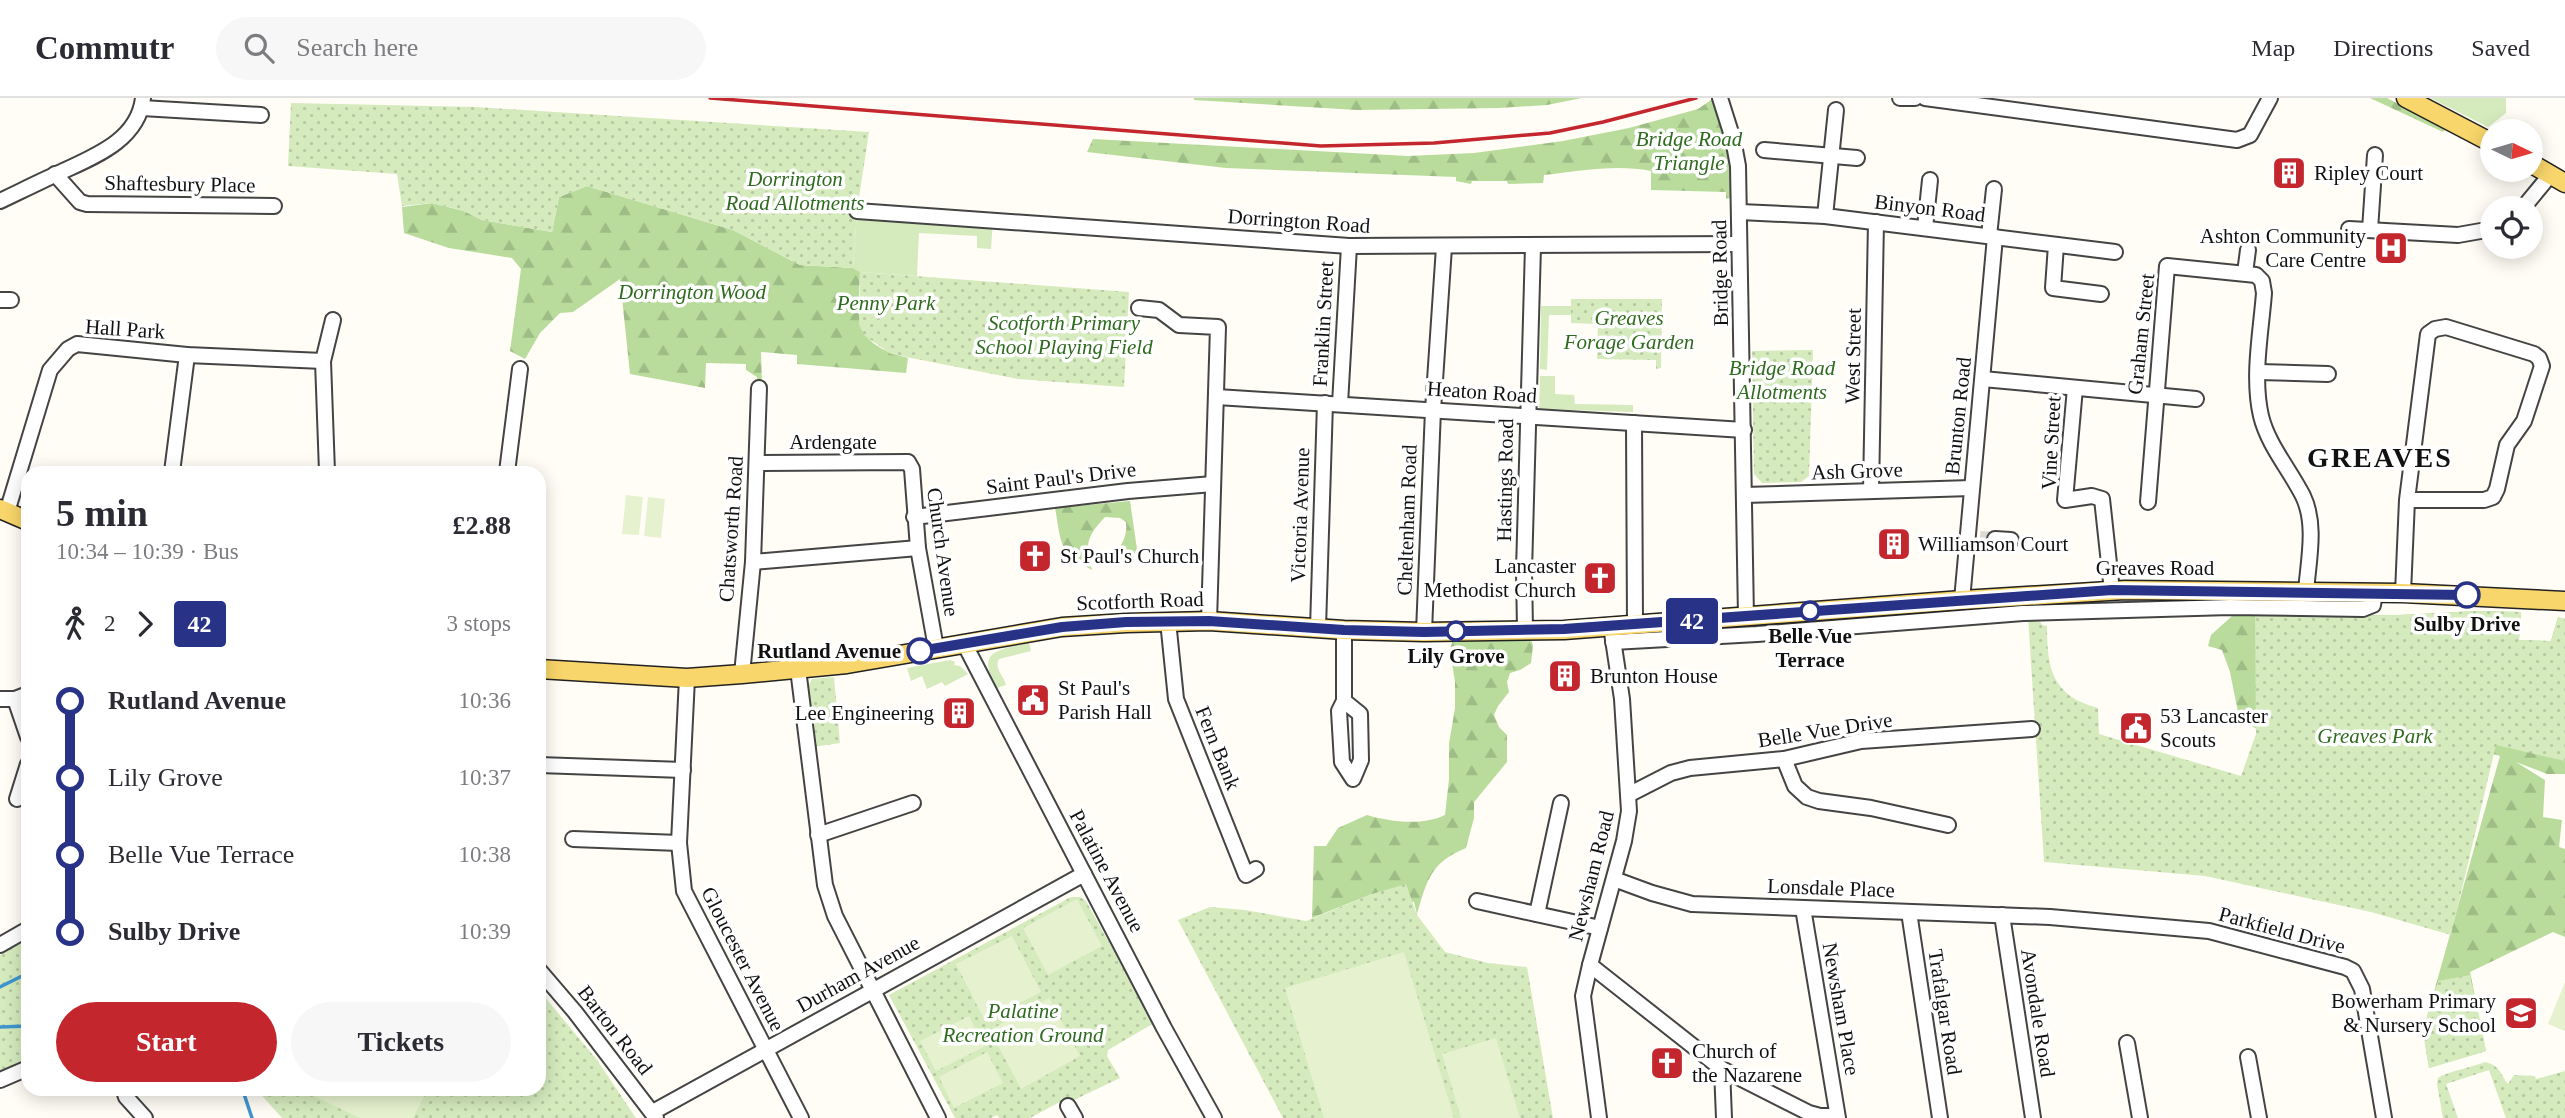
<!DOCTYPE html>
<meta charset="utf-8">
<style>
body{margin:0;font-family:Georgia,serif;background:#f7f7f7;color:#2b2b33;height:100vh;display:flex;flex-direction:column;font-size:26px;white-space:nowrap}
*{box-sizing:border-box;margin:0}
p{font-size:23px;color:#7c7c81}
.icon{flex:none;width:38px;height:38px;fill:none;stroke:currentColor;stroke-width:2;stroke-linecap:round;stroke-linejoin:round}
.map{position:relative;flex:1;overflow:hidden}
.side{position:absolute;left:21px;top:368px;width:525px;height:630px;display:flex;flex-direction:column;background:#fff;border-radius:21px;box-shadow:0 4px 18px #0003}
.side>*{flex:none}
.badge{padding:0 14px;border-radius:5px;font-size:24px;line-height:46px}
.needle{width:46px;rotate:95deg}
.fabs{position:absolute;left:2480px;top:21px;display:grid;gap:14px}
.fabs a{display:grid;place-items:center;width:63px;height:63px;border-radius:50%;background:#fff;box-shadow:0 4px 18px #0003;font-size:35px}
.map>.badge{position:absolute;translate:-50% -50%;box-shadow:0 0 0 4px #fff}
.legs{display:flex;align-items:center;gap:10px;height:77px;padding:0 35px;font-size:23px}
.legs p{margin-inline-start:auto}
.overview{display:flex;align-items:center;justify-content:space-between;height:119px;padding:0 35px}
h1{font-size:38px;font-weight:700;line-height:52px}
.cta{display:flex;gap:14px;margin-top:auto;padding:14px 35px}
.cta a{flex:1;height:80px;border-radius:42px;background:#c4262e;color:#fff;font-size:28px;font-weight:700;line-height:80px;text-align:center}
.cta a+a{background:#f7f7f7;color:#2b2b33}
ul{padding:0 35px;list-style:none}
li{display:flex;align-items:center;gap:24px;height:77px;font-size:26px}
li i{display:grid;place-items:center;width:10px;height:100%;margin:0 9px;background:currentColor}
li i::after{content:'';width:18px;height:18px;margin:-9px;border:5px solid;border-radius:50%;background:#fff}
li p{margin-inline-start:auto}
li:first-child i{background:linear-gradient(#0000 50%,currentColor 0)}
li:last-child i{background:linear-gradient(currentColor 50%,#0000 0)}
header{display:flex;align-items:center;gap:42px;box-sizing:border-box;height:98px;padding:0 35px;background:#fff;border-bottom:2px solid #e1e1e2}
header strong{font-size:33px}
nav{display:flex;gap:38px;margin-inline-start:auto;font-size:24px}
.search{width:490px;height:63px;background:#f7f7f7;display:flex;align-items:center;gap:18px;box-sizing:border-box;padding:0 24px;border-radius:38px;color:#7c7c81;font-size:26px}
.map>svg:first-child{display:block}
.grass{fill:#d5ebbd}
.forest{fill:url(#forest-firs)}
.park{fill:url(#park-dots)}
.pitch{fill:#e6f2cf}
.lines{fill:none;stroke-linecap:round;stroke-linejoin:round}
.stream{stroke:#3f96cf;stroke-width:3.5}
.minor-tunnel{stroke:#dbdad3;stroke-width:14;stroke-dasharray:14 7;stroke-linecap:butt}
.minor-casing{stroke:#444;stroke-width:18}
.major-casing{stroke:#222;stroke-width:21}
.minor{stroke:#fff;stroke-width:14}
.major{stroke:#f9d66b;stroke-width:18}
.rail{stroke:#c4262e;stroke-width:3.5}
.line-1-casing{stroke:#fff;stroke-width:16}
.line-1{stroke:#283286;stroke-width:10}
.stop-1-dot{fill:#fff;stroke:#283286;stroke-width:3.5}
.labels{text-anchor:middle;stroke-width:7;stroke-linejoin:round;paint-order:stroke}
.park-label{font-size:21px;font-style:italic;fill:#2f6b1f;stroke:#fff}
.poi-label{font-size:21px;fill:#111;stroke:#fff;text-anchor:start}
.street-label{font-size:21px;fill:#111;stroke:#fff}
.stop-label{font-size:21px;font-weight:bold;fill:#111;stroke:#fff}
.district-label{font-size:28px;font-weight:bold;letter-spacing:2px;fill:#111;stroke:#fff}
</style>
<header>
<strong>Commutr</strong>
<div class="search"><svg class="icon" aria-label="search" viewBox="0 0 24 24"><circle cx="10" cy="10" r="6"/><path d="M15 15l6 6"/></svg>Search here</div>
<nav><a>Map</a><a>Directions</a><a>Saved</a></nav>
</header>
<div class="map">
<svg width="2565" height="1020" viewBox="0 0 2565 1020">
<defs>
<pattern id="forest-firs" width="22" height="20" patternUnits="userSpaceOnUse" patternTransform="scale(1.75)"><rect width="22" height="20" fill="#b9dc9c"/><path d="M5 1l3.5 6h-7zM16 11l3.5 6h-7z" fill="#9ebc85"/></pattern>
<pattern id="park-dots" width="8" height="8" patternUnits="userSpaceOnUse" patternTransform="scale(1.75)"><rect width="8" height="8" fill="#d5ebbd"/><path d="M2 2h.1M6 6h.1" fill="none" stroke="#b6c8a1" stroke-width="1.8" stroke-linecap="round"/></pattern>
</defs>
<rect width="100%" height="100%" fill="#fffdf5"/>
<g class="grass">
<polygon points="2430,0 2506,0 2506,15 2488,29"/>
<polygon points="857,113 993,123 991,151 977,150 977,138 919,135 917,178 860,174 853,170"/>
<polygon points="1541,208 1572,208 1571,217 1549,217 1547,272 1540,271"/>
<polygon points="1540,278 1555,278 1555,296 1574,297 1575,306 1633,307 1633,314 1539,311"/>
<path d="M1029 545 1031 553 999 561C994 571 1004 578 1006 587L997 590C975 553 997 552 1029 545Z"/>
<polygon points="950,562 955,564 954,567 960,568 968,576 945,588 942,584 927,591 922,578 911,583 907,570"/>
</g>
<g class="forest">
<polygon points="1194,0 1582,0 1547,7 1499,10 1357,12 1194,2"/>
<path d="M1714 0C1725 33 1735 65 1730 100L1726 101V94L1651 92V73C1616 66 1580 73 1544 77L1543 85 1508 86 1507 83H1472L1471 86 1456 83V79L1226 70 1087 54 1093 41 1408 58 1474 55 1563 43 1629 30 1698 11Z"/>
<polygon points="2370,0 2387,0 2446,31 2443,34"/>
<path d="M587 88 733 132 800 167 853 170 860 174C858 223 852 246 908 260L906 275 797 266V257L761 254 762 290H758L757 279 746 272V266L706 265 705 290 630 276 620 181 573 214 560 215 540 235 525 261 510 253 521 171 512 160 449 150 404 135 402 109 432 105 464 113 482 122 552 134 559 99Z"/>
<path d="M1130 403 1137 451 1129 466 1118 464C1116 445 1128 446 1126 424L1120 420 1105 419C1087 438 1084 447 1092 472 1057 452 1062 447 1055 410Z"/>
<polygon points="2477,513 2521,514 2519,542 2551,543 2558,519 2565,521 2565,676 2547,676 2516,664 2545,682 2543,719 2562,722 2559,749 2565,751 2565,839 2553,834 2470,874 2486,953 2429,970 2423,933 2500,658 2486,654 2264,636 2239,619 2230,574 2222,552 2208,548 2211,537 2232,518 2398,517"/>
<path d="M1530 540 1533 547 1531 565 1520 572 1510 575 1507 584 1509 594 1498 608 1494 617 1499 629 1507 637V664L1474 704V720L1466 750C1431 764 1427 782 1417 816L1414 804 1372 796 1312 820 1314 748H1326L1338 730 1367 717C1391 724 1422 728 1445 717L1449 681V646L1455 610V584L1450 552 1453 541Z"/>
</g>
<g class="park">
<polygon points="291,5 476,9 869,34 857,113 853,170 800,167 733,132 587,88 559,99 552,134 482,122 464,113 432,105 402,108 397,76 288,68"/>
<polygon points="860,174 1129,194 1124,289 1018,281 891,256 865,238 859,227"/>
<polygon points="1571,201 1662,201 1661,270 1656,271 1656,262 1597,261 1598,226 1571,225"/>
<polygon points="1813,252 1809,378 1801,384 1762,385 1754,376 1752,253"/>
<path d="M2477 513 2521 514 2519 542 2551 543 2558 519 2565 521V663L2496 647 2451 837 2371 814 2205 778 2044 764 2028 519H2038L2042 527 2047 528C2047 571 2052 598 2098 610L2099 636 2241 678 2256 636 2255 518 2398 517Z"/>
<polygon points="834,579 840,645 813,649 808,589 812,581"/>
<polygon points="1406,786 1417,817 1445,854 1488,865 1527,869 1553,1020 1283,1020 1178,822 1210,809 1245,812 1306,823 1372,796"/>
<polygon points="1071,799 1080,799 1086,803 1154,925 1108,952 1107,958 1120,980 1072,1003 1069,999 1030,1020 999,1020 997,1017 991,1020 955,1020 889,897"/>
<polygon points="28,839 28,965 0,975 0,857"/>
<polygon points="2470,877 2486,953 2429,970 2423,933 2438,883"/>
<polygon points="539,892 597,962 636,1020 282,1020 256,991 539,990"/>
<path d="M2485 964C2500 967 2500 976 2508 986L2514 977 2535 978 2536 981 2565 973V1020H2506L2489 972 2446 986 2458 1020H2443L2437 986 2438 980C2446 974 2473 969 2485 964Z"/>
</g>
<g class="pitch">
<polygon points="626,397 643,399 639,437 622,436"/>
<polygon points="648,399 665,401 661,440 644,438"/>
<polygon points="1077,801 1102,848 1048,877 1023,830"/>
<polygon points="1012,838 1041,894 985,923 956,866"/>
<polygon points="1404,854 1454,1020 1324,1020 1285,890"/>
<polygon points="2565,884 2565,933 2548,926"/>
<polygon points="1049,900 1080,958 1021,991 990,932"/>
<polygon points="969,918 984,949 936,973 920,943"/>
<polygon points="1496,940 1520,1020 1461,1020 1442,956"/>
<polygon points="987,954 1003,985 954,1010 939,979"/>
<polygon points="309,990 427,990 428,991 413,1020 360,1020 307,995"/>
</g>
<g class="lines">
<g class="stream">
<polyline points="0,889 28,875"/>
<polyline points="0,929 28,928"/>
<polyline points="242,990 252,1020"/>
</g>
<polyline class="minor-tunnel" points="1980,440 1995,441"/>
<g class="minor-casing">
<g id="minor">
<polyline points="1720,0 1733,41 1738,68 1746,519"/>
<polyline points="1900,0 1915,0"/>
<polyline points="1925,0 2237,42 2250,37 2270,0"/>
<polyline points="142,10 261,17"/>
<polyline points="1764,52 1857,60"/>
<polyline points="55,76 80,104 87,106 274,108"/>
<path d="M0 103C19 94 39 84 59 75 93 59 138 43 143 0"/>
<polyline points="2523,110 2551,76"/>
<polyline points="857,113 1349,148 1739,146"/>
<polyline points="1740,114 1825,118 2115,154"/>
<polyline points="1825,118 1836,12"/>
<polyline points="1925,130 1930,82"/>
<polyline points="2349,131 2458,137 2492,131"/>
<polyline points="2370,132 2375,57"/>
<polyline points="1989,138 1994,91"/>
<polyline points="2056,147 2053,190 2101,196"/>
<polyline points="2245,175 2248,152"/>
<polyline points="0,202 11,202"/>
<polyline points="1139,210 1159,212 1179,227 1218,229 1209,523"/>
<polyline points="2259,274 2328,276"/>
<polyline points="1983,281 2196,301"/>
<polyline points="2075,290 2065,402 2092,398 2102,401 2112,493"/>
<polyline points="1217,299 1744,332"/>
<polyline points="1340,306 1349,148"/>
<polyline points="1634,325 1635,527"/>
<polyline points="758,365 908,364 912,371 918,450 936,550"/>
<polyline points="172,374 187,257"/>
<polyline points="327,374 323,263 333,222"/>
<polyline points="507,374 520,271"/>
<polyline points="1871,393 1876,124"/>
<polyline points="1744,397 1971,390"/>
<path d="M2148 404 2167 168 2256 177 2262 183 2264 195C2261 234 2252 279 2261 318 2268 347 2290 372 2303 398 2317 427 2308 464 2306 494"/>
<polyline points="7,414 50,272 68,251 77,246 187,257 323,263"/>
<polyline points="914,419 1128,393 1213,386"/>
<polyline points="1995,441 2011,442"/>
<polyline points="753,464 918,450"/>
<polyline points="2403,495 2407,402 2428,236 2435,231 2446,229 2534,256 2539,260 2542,268 2524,323 2507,347 2497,391 2493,399 2484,402 2407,402"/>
<polyline points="1962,502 1995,139"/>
<polyline points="1168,523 1176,601 1246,777 1256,771"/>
<polyline points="1318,530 1325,305"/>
<polyline points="1525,532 1524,473 1533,148"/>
<polyline points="1424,534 1433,312 1444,149"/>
<polyline points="1612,535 1622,601 1629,713 1624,743 1590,867 1722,971 1809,1015 1820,1018 1837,1018"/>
<polyline points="1613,544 1757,536 2023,515 2230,509 2363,511 2373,507 2375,495"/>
<polyline points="964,545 1164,930 1214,1020"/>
<polyline points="798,571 825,787 835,818 938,1020"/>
<polyline points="742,576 753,464 759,290"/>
<polyline points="687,580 679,745 684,793 801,1020"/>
<polyline points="0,601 15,601 28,596"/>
<polyline points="15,601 28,639"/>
<polyline points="1344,603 1360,616 1361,662 1353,681 1342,664 1339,613 1344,603 1344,532"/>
<polyline points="1784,661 1795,688 1807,699 1819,703 1871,710 1948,727"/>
<polyline points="539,667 683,672"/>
<polyline points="1630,696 1671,675 1690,670 1784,661 1861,643 2032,631"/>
<polyline points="17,701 28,666"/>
<polyline points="818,737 913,705"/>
<polyline points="573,741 679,745"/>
<polyline points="1614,781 1652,795 1692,806 2050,819 2209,833 2345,869 2353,873 2362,891 2384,1020"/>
<polyline points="1477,803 1600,830"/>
<polyline points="1803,810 1838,1020"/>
<polyline points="1909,814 1940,1020"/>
<polyline points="1537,816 1561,705"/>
<polyline points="2002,817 2033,1020"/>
<polyline points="0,847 28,831"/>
<polyline points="1590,867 1583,898 1599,1020"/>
<polyline points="539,872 575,914 656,1020"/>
<polyline points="2127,945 2140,1020"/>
<polyline points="2248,959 2259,1020"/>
<polyline points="1722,971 1724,1020"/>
<polyline points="0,982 28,970"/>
<polyline points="123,990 126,999 145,1020"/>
<polyline points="1068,1008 1075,1020"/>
<polyline points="653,1014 1084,776"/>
</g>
</g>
<g class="major-casing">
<g id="major">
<polyline points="2406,0 2492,45"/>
<polyline points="2530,65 2565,85"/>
<polyline points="0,411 28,423"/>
<polyline points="539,571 687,580 742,576 847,566 1062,529 1126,525 1209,523 1344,532 1424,534 1564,532 1962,502 2125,492 2403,495 2565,503"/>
</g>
</g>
<use href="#minor" class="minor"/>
<use href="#major" class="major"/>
<polyline class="rail" points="710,0 1321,48 1434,45 1550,35 1603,24 1696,0"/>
</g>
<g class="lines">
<g class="line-1-casing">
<polyline id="line-1" points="920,553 1062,529 1126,524 1209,523 1344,532 1424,534 1564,531 2112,492 2467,497"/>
</g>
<use href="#line-1" class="line-1"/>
</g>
<defs>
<g id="building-square" transform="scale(1.75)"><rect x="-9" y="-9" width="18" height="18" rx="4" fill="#c4262e" stroke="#fff"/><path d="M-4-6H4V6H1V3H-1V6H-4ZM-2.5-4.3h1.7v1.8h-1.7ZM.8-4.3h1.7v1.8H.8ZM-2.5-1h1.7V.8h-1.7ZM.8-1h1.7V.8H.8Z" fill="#fff"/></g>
<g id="hospital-square" transform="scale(1.75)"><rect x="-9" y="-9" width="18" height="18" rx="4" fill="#c4262e" stroke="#fff"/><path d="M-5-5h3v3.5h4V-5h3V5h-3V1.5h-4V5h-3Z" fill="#fff"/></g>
<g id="church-square" transform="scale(1.75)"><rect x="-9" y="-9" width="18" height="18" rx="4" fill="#c4262e" stroke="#fff"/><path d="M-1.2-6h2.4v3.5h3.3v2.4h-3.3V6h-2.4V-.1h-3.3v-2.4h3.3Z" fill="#fff"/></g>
<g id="civic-square" transform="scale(1.75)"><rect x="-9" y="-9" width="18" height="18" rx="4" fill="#c4262e" stroke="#fff"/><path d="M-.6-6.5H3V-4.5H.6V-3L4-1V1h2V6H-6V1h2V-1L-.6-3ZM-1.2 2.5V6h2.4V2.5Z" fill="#fff"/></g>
<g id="school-square" transform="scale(1.75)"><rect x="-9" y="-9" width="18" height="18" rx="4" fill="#c4262e" stroke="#fff"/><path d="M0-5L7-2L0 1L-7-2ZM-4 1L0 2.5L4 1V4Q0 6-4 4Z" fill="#fff"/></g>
</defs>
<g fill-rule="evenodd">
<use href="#building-square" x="2289" y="75"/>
<use href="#hospital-square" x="2391" y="150"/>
<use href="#building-square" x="1894" y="446"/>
<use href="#church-square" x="1035" y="458"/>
<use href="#church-square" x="1600" y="480"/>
<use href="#building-square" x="1565" y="578"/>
<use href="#civic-square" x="1033" y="602"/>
<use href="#building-square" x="959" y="615"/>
<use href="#civic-square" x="2136" y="630"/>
<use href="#school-square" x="2521" y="915"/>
<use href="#church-square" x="1667" y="965"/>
</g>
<g class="stop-1-dot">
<circle cx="2467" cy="497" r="12"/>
<circle cx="1810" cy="513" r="9"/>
<circle cx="1456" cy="533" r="9"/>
<circle cx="920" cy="553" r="12"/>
</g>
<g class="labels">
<g class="park-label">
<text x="1689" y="48">Bridge Road<tspan x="1689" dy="24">Triangle</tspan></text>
<text x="795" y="88">Dorrington<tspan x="795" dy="24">Road Allotments</tspan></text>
<text x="692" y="201">Dorrington Wood</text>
<text x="886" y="212">Penny Park</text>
<text x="1629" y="227">Greaves<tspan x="1629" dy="24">Forage Garden</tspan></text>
<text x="1064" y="232">Scotforth Primary<tspan x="1064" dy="24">School Playing Field</tspan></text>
<text x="1782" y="277">Bridge Road<tspan x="1782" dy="24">Allotments</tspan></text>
<text x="2375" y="645">Greaves Park</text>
<text x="1023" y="920">Palatine<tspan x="1023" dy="24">Recreation Ground</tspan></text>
</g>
<g class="poi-label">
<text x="2314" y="82">Ripley Court</text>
<text x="2366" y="145" text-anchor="end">Ashton Community<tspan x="2366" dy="24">Care Centre</tspan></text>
<text x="1918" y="453">Williamson Court</text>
<text x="1060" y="465">St Paul's Church</text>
<text x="1576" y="475" text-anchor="end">Lancaster<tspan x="1576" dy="24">Methodist Church</tspan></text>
<text x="1590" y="585">Brunton House</text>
<text x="1058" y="597">St Paul's<tspan x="1058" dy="24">Parish Hall</tspan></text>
<text x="934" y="622" text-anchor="end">Lee Engineering</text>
<text x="2160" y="625">53 Lancaster<tspan x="2160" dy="24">Scouts</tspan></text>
<text x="2496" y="910" text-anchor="end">Bowerham Primary<tspan x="2496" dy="24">&amp; Nursery School</tspan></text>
<text x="1692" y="960">Church of<tspan x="1692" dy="24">the Nazarene</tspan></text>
</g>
<g class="street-label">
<text transform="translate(180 86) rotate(1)" y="7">Shaftesbury Place</text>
<text transform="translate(1930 110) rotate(7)" y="7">Binyon Road</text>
<text transform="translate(1299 123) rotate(4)" y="7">Dorrington Road</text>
<text transform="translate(1720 175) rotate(-91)" y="7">Bridge Road</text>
<text transform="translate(1323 226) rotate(-87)" y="7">Franklin Street</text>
<text transform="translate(125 231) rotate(4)" y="7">Hall Park</text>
<text transform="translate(2141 236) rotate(-84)" y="7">Graham Street</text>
<text transform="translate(1853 258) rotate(-89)" y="7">West Street</text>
<text transform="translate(1482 294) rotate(4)" y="7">Heaton Road</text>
<text transform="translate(1958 318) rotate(-84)" y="7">Brunton Road</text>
<text x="833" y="351">Ardengate</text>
<text transform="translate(2051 345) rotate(-87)" y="7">Vine Street</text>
<text transform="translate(1857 373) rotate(-2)" y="7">Ash Grove</text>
<text transform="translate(1061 380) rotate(-7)" y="7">Saint Paul's Drive</text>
<text transform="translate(1505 382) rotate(-89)" y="7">Hastings Road</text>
<text transform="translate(1300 417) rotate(-88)" y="7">Victoria Avenue</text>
<text transform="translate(1407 422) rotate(-88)" y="7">Cheltenham Road</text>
<text transform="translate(731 431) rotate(-86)" y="7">Chatsworth Road</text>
<text transform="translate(943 454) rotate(82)" y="7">Church Avenue</text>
<text x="2155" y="477">Greaves Road</text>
<text transform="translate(1140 503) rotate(-2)" y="7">Scotforth Road</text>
<text transform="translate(1825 632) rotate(-9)" y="7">Belle Vue Drive</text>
<text transform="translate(1218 650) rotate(68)" y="7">Fern Bank</text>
<text transform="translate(1107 773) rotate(62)" y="7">Palatine Avenue</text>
<text transform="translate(1591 778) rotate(-76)" y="7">Newsham Road</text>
<text transform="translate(1831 790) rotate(2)" y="7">Lonsdale Place</text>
<text transform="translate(2282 832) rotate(15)" y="7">Parkfield Drive</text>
<text transform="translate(743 861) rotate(63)" y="7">Gloucester Avenue</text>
<text transform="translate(858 876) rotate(-29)" y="7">Durham Avenue</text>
<text transform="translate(1841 911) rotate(80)" y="7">Newsham Place</text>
<text transform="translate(1945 914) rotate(81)" y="7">Trafalgar Road</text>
<text transform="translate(2038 915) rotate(81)" y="7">Avondale Road</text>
<text transform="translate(615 932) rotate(52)" y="7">Barton Road</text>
</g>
<g class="stop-label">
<text x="2467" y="533">Sulby Drive</text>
<text x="1810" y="545">Belle Vue<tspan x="1810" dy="24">Terrace</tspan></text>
<text x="901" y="560" text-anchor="end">Rutland Avenue</text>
<text x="1456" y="565">Lily Grove</text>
</g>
<g class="district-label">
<text x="2380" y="369">GREAVES</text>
</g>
</g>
</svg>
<div class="fabs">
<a><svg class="needle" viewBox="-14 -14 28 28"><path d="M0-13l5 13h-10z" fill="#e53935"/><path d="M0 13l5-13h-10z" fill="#7c7c81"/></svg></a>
<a><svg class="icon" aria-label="locate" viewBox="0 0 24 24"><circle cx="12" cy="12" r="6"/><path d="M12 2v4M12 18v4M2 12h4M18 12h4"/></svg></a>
</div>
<b class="badge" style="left:1692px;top:523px;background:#283286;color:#fff">42</b>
<section class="side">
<div class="overview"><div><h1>5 min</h1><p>10:34 – 10:39 · Bus</p></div><b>£2.88</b></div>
<div class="legs"><svg class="icon" aria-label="walk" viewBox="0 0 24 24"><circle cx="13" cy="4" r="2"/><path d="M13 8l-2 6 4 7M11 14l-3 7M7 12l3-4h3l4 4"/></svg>2<svg class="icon" aria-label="forward" viewBox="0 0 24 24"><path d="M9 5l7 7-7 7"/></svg><b class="badge" style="background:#283286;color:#fff">42</b><p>3 stops</p></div>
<ul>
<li><i style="color:#283286"></i><b>Rutland Avenue</b><p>10:36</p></li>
<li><i style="color:#283286"></i><span>Lily Grove</span><p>10:37</p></li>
<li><i style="color:#283286"></i><span>Belle Vue Terrace</span><p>10:38</p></li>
<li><i style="color:#283286"></i><b>Sulby Drive</b><p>10:39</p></li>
</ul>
<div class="cta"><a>Start</a><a>Tickets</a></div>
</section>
</div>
